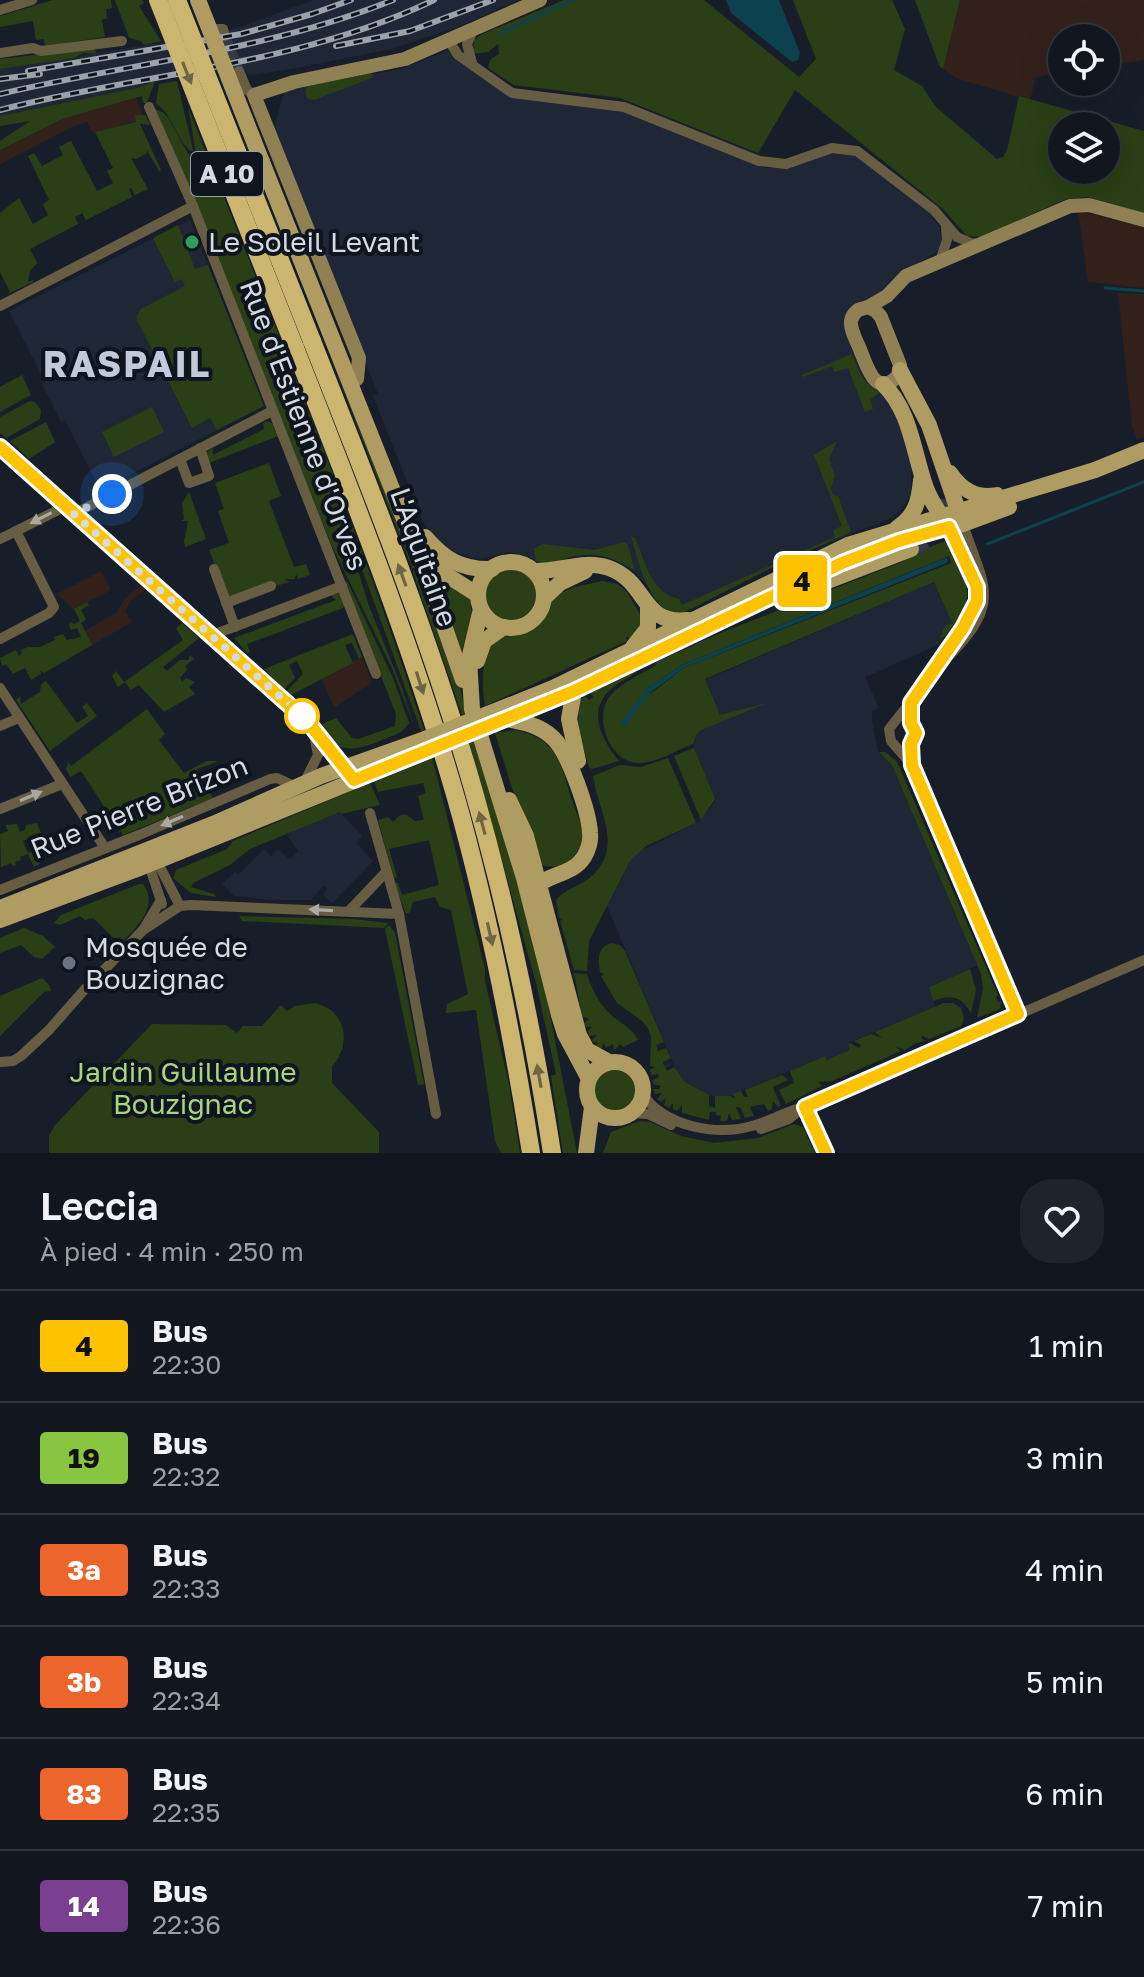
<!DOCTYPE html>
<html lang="fr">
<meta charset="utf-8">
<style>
body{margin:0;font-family:"Golos Text",sans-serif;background:#1f232c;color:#f1f3f6;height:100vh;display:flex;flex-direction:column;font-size:30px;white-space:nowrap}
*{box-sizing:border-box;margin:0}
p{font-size:26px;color:#9c9fa4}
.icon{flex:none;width:44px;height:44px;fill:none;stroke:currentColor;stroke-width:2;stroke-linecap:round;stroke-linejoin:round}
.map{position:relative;height:1153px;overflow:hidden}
.side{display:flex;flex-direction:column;background:#12161f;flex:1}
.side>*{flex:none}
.badge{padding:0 16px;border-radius:6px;font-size:28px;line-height:52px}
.tools{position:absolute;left:1048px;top:24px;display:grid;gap:16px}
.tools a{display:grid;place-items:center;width:72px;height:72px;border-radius:50%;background:#12161f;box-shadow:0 8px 32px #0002,0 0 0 2px #31353d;font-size:40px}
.you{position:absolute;width:40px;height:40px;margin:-20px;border:6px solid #fff;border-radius:50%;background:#1a73e8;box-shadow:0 0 0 12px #1a73e833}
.map>.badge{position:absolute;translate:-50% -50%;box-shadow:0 0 0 4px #fff}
.round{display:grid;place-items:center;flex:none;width:84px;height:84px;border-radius:32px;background:#1f232c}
.overview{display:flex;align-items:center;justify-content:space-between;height:136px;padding:0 40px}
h1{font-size:38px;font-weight:600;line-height:60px}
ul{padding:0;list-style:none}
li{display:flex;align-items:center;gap:24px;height:112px;padding:0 40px;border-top:2px solid #31353d}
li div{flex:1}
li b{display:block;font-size:30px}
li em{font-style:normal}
li .badge{min-width:88px;font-weight:700;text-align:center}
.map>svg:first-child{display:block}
.built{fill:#1f2737}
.industrial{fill:#32201b}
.green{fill:#2a3f15;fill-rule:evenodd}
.water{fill:#0b424d}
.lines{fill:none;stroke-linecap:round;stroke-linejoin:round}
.stream{stroke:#0b424d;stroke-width:3}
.street-tunnel{stroke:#343a45;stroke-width:10;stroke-dasharray:10 5;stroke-linecap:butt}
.primary-tunnel{stroke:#343a45;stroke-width:16;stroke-dasharray:16 8;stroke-linecap:butt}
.street{stroke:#665d42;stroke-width:10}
.secondary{stroke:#8f8154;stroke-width:14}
.primary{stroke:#af9c62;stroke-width:16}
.highway{stroke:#ccb56f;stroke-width:18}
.rail-casing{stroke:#9da2aa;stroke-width:6}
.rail{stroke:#0f151f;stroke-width:3;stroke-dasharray:9;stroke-linecap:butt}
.primary-bridge{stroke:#af9c62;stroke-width:16}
.highway-bridge{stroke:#ccb56f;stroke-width:18}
.oneway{fill:#6e6547}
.oneway2{fill:#a9a8a1}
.line-casing{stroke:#fff;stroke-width:18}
.line{stroke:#fdc300;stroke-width:12}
.walk{stroke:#d6dae1;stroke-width:8;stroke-dasharray:0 14.4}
.leisure-dot{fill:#2e9e5b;stroke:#0f151f;stroke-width:3}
.stop-dot{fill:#fff;stroke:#fdc300;stroke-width:4}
.worship-dot{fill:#6b7280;stroke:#0f151f;stroke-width:3}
.labels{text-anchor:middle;stroke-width:8;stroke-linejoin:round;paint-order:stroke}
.shield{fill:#0f151f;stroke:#9a9fa7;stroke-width:2}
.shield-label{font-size:26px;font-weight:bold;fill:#d6dae1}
.poi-label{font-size:28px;fill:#d6dae1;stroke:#0f151f;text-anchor:start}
.street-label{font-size:28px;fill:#d6dae1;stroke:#0f151f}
.park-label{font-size:28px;fill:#a7d57e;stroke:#0f151f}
.district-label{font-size:36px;font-weight:bold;letter-spacing:2px;fill:#c2cada;stroke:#0f151f}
</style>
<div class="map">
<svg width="1144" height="1153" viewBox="0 0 1144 1153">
<rect width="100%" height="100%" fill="#181e29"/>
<g class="built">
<polygon points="314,0 518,0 457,27 391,49 292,69 250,75 240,66 150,82 137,88 0,116 0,69 226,32"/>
<polygon points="447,51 508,95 618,110 766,168 788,168 832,152 856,155 929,212 939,227 942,241 939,250 892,279 883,292 845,319 890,394 911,457 911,494 900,511 891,518 794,557 683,613 659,605 645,582 636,573 609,557 587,555 541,563 524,555 508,552 481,559 456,553 438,540 423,522 373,396 378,394 274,130 284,91 401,69"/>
<polygon points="190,220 264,406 100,490 65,420 61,421 42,384 45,382 9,311"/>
<polygon points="934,582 953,625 938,645 865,677 879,708 872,711 872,720 878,752 892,765 978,965 929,987 935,1007 848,1043 850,1050 827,1060 825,1056 730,1096 715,1097 703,1093 685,1082 677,1072 607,906 630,861 638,852 699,822 715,802 693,744 697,734 701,730 705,680"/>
<polygon points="340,812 362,836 356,843 373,861 332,903 323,894 328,888 324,885 311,900 271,900 234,896 222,884 235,872 238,875 264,849 271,856 278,849 290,860 298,851 287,835 300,827"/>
</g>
<g class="industrial">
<polygon points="960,0 1144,0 1144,60 1106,66 1106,38 1062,38 1062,73 1036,77 1030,100 958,79 943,69"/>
<polygon points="136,98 145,119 93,133 87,122 77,125 0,164 0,150 62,119"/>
<polygon points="1078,211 1144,227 1144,288 1088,282"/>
<polygon points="1118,293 1144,294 1144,437 1137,439 1132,426"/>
<polygon points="101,571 111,590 74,609 57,594"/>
<polygon points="141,586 145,590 130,601 125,611 132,622 92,645 85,631 117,612 125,598"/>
<polygon points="362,657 372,682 334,708 322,679"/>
</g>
<g class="green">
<polygon points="53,0 111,0 112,8 106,9 107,18 102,20 105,37 45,46 44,39 36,40 33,21 0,27 0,16"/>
<polygon points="115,0 142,0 144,3 139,6 161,41 144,45 141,41 129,38"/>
<path d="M564 0H704L799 77 816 59 793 0H892L905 29 894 70 922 86 935 106 997 159 1003 157 1007 150 1019 96 1144 131V213L1087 197 1066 199 981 237 967 236 944 210 795 90 758 153 620 98 514 85 488 68 490 60 499 54 498 44 488 52 473 54 474 40 482 34ZM1062 126H1106V170H1062Z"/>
<polygon points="915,0 960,0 943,69 939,65"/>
<polygon points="95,48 96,54 84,53 74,58 0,69 0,59"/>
<polygon points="371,73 374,76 369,79 314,100 308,99 305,94 306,88 309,86"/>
<polygon points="155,81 147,103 143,103 142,96 62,119 0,150 0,141 30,121 0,126 0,116 137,88"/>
<path d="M177 81 193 150 192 152C176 140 175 118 156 103L159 84Z"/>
<path d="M188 107C270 314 355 519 424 730L421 731 330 481 369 606 402 688 414 726 392 668 331 544 193 198 205 192V190L192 195 153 108 164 113 169 119 201 177C195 154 193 131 188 107Z"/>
<polygon points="135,115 145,115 151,125 140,124 161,170 159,171 147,150 146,154 136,159 131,158 148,189 135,195 131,188 129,189 132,197 86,220 82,213 75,217 78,224 30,249 37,263 30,271 28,282 33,280 33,282 5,295 10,292 0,272 0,213 19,198 33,224 48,215 43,204 49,200 28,156 34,153 42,166 63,155 59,147 71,141 97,191 113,183 107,171 113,168 95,132 136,122"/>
<polygon points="178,225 195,269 208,265 264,406 217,430 210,418 192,428 136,318 141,309 185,286 182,279 175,282 153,238"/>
<polygon points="323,337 407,543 410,542 451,647 466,714 462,715 413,572 414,568 412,568"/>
<path d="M852 354C859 370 862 385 880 392L870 400 873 409 865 412 848 368 835 372 832 366 803 377 802 375Z"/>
<polygon points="22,375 31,395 0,412 0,387"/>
<polygon points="30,401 35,402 41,410 40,419 6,438 0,433 0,417"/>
<polygon points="152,407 164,432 114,457 102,432"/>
<polygon points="267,421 272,423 278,436 209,463 204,454 213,448 213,455 264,429 263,423"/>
<polygon points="46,422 55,442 29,459 10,441"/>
<path d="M837 441 829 459 835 475 831 488 833 495 838 496 851 532 769 569 683 613 671 614C645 595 639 565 631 536L635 538C646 563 650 592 679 599L682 605 835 537 833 530 842 526 814 455Z"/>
<polygon points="269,463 281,496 269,501 294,567 306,564 310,575 298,579 296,574 295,579 284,579 290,582 228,599 209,550 229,543 218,511 224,509 215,483"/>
<polygon points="189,492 206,539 185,547 184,541 188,521 181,521 184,519 182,503"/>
<path d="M948 540C953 549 957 559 961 569 974 601 965 611 944 637L940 638 945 626 952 623 934 582 705 679 720 715 767 703 701 730 697 734 693 744C677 750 657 762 640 763 609 764 593 717 610 696 621 682 643 674 657 664L656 662 718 634 902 562 922 550ZM949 556 951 563 684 668 646 697 649 687 682 665Z"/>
<path d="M624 542 628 545 635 571C616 558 597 552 574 556 561 559 550 566 536 561L534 549 542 544 595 550Z"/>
<polygon points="429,566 470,599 472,616 461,654"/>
<circle cx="510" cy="594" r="26"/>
<path d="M347 581 393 678 409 723C403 733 393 736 382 740 356 751 334 756 322 724L336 718 352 738 358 739 395 726 396 714 344 582Z"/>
<path d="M603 581 617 584 627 592 641 616V624L630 639 626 636 627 641 485 706C482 687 479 646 501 638 513 634 525 636 536 627 546 619 547 606 556 597 566 587 589 584 603 581Z"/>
<polygon points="336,593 340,594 345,605 343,608 247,644 250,652 247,653 234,638 336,600 330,595"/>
<polygon points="87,602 89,605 81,610 86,620 81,623 92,645 44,673 40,670 41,674 31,680 25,668 13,674 6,664 2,666 0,658 16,650 19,656 22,654 21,650 28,647 40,647 55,640 54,637 63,634 67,640 81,637 77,628 71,630 69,625 70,622 74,624 80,621 74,609"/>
<polygon points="182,623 199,638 163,667 167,671 180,660 188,660 190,655 194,659 185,666 187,670 180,678 182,682 186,678 195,682 189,687 195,694 164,712 139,685 131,690 125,682 118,687 112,676 116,671 124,682 183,640 176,628"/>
<polygon points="353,634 362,657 359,659 352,643 345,645 353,663 291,695 287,691 303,674 297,661 289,665 295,678 284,689 264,669"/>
<path d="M641 668C634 676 620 681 611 689 586 711 602 740 619 761L592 769 589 767 578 729 579 702 585 696 589 700 593 697 591 693Z"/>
<polygon points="46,681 77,723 88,716 82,707 87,703 97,716 50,751 16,700 20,696 21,704 40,692 41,684"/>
<polygon points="147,709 165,734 159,740 184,773 207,761 219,761 197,769 213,798 123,835 81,771 70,777 66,769 68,762 71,766"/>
<path d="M515 730C558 738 561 764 572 801 576 812 583 825 582 837 581 859 555 873 541 864L511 785 495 733Z"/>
<polygon points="473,740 509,853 541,969 577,1153 563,1153 551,1076 556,1074 536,983 469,742"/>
<polygon points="694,748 715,799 701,820 674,756"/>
<polygon points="879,752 885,752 897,762 901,771 998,995 996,997 998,1002 1001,1001 1000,1009 977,1018 983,989 981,974 892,765"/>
<polygon points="432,757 485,969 485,981 509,1085 520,1153 501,1153 495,1141 476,1010 446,1013 447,1004 468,994 451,910 440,907 435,897 413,902 410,912 406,914 394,883 398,883 402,895 439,885 429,840 389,849 397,877 394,878 378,820 388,817 393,822 399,816 405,814 415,821 424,820 418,796 426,793 423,783 378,792 374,782"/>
<path d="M668 758 696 823 646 846 630 861 589 941 587 971 574 970 560 921 563 919 559 918 556 900C564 889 581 886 592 876 624 846 598 811 593 776L620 765 641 767Z"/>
<polygon points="370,783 380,805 341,814 340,812 250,849 230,865 193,883 191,887 214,894 216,897 191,893 173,878 176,870 227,849 233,841"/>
<polygon points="37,823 41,833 23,841 28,853 34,851 40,864 34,867 28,854 20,857 21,860 15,862 16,865 13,866 11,863 1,867 0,834 8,831 6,825 17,824 20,832 25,830 26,825"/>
<path d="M139 884H143C160 907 135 929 120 944L93 918 85 920 80 916 60 925 54 923 61 915Z"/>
<polygon points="239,916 353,919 388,923 384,928 242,921"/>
<polygon points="389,925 395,933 424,1084 418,1085 385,929"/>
<polygon points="24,928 43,936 55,947 42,959 34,957 21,945 0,953 0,938"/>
<path d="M612 943 620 945 625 951 664 1042 656 1045 658 1051 666 1048 671 1058 663 1062 664 1066 673 1063 665 1067 667 1071 674 1067 685 1082 709 1095V1106L715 1108V1096H730L735 1099 733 1094 741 1091 744 1097H748L745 1090 782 1075 788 1080 773 1087 781 1106 778 1107 773 1101 772 1109 768 1111 764 1104 750 1107 754 1116 745 1118 741 1108 736 1107 741 1119 732 1120 729 1113 727 1121H720L721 1116 716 1115V1112H710L709 1120 682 1113V1105L677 1111 673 1109V1103L669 1108 664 1105 666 1098 661 1102 657 1099 662 1093 655 1094 653 1089H659L661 1086 653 1084V1080L659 1077 658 1074 651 1075 650 1070 655 1067 650 1066 651 1037 648 1028 642 1021 617 1003 601 976 604 975 600 972C598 959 597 947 612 943Z"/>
<path d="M970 969 976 990 971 1013C962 996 950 994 933 1001L929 987Z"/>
<path d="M574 973 587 974C591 988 599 1003 610 1014 619 1023 632 1027 638 1040L623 1047 620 1044 614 1051 613 1044 606 1048 604 1043 601 1049 596 1046 598 1041 594 1043 592 1040 597 1035 589 1036 588 1031 592 1027H586L584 1023 589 1019 582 1016Z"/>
<polygon points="42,978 50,986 51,991 44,992 0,1036 0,996"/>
<path d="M315 1003C321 1005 329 1008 333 1012 349 1028 346 1051 332 1066V1083L379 1132V1153H49V1135L56 1124 152 1024 226 1025 237 1033 243 1026H262L281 1005 287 1011 295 1006Z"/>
<polygon points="944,1003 953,1003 961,1008 964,1018 961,1026 929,1039 922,1036 921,1038 925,1041 916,1043 905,1050 895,1046 901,1051 832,1081 818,1082 822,1086 786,1104 779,1090 794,1083 790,1071 825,1056 827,1060 850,1050 848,1044 850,1043 859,1048 861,1045 854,1041 871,1034 882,1038 875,1032"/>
<circle cx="615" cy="1089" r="22"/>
<polygon points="640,1121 650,1122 681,1136 714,1143 758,1138 794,1124 803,1127 815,1153 603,1153 611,1132"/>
</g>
<g class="water">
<polygon points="726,0 779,0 800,53 798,60 792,62 731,13"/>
<polygon points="945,558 949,559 947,563 684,668 652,691 624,727 621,722 649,687 682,665"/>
</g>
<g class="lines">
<g class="stream">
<polyline points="501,33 573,0"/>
<polyline points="1105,288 1144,291"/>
<polyline points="987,544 1144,482"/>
</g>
<g class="street-tunnel">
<polyline points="225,36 239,71"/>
<polyline points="85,989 103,971"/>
</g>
<path class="primary-tunnel" d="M911 549C934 538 940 524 942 499"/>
<g class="street">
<polyline points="0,10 32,0"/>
<polyline points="208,29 223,29 225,36"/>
<polyline points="449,41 458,55 512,93 624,107 759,161 786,164 832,148 857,151 934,210 957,237 971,243 980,244"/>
<polyline points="0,53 33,48 41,51 122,41"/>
<polyline points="472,63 467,44 473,30"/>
<polyline points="239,71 247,90 254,95"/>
<polyline points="149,107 193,206 376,674"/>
<polyline points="940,261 947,240 946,227"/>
<polyline points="0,306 193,206"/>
<polyline points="180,459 189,483 209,476 200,448"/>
<polyline points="74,514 272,411"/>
<polyline points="0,539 66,506"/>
<polyline points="214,569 235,627"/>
<polyline points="226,603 271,586"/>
<polyline points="210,636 342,586"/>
<polyline points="0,639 49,613 54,607 16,531"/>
<path d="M948 657C1003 601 984 588 963 524"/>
<polyline points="0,688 105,848"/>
<polyline points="911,703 911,723 916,733 911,744 914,771 1018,1014"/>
<polyline points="0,726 19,718"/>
<polyline points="912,765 891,741 889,729 936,670 977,601 977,587 949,527"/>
<polyline points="304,783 318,755 314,735"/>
<polyline points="0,809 62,784"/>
<polyline points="370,813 399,914 436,1114"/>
<polyline points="152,861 160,867 180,906"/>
<polyline points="154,862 151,871 162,904"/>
<polyline points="0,890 139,835 270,779 277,778 296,787"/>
<polyline points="161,900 143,930 180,906 191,905 399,914"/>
<polyline points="349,911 386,872"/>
<polyline points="103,971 143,930"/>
<polyline points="0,1062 13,1061 21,1056 49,1030 85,989"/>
<path d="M643 1095C666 1127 716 1136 752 1126 771 1121 786 1111 805 1107L1144 960"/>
<polyline points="805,1107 826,1153"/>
<polyline points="631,1113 648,1114 671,1125"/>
<polyline points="761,1129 789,1119 800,1110"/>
</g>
<g class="secondary">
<path d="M868 307 876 311 881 317 900 365 898 376C876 398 868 369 861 352 858 343 850 331 851 321 852 315 854 314 858 310L868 307 887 296 906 276 1070 206 1089 205 1144 220"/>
<polyline points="357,379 359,358 254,95 294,82 405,59 540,0"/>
<polyline points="0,447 308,722 349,774"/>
</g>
<g class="primary">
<polyline points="262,162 408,529 442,572 478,595"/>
<polyline points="900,370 929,425 962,522"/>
<path d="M883 384C911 411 913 452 926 488 931 502 940 514 948 526"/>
<path d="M950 473C962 490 976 499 997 495"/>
<path d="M897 528C916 515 919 501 921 480"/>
<path d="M425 537C444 559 461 570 492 569"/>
<polyline points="418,551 463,680"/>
<circle cx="511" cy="595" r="33"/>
<path d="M534 571C560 572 583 559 609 568 648 582 641 626 688 620"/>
<polyline points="796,593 911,549"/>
<polyline points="544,598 560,583 585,571"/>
<polyline points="481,609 469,659 472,709 524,878 559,1015 565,1034 589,1079"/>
<polyline points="633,647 648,628 648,607"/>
<polyline points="477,661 484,641 504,627"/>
<polyline points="574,691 569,719 578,761"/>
<polyline points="488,714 553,688 848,545 1095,470 1144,450"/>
<path d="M506 719C523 722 539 725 552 737 568 750 589 812 590 833 591 841 588 850 584 857 572 876 547 873 533 889"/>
<polyline points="493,725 574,691 842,563 899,541 963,524 1009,507"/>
<polyline points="509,800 526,836 579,1035 587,1050 609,1062"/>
<polyline points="0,908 213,824 321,776 425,739"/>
<polyline points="0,920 137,869 428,751"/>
<circle cx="615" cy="1090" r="28"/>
<polyline points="586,1153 592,1107"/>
</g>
<g class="highway">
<path d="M312 341C371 490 430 638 474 792 508 911 533 1031 552 1153"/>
<path d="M295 348C353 497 412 645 456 798 489 915 512 1033 531 1153"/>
</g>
<g class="rail-casing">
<g id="rail">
<polyline points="336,46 410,31 493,0"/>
<polyline points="28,71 241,34 312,14 351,0"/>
<polyline points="0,79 40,74"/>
<path d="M0 94C131 63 267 51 393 0"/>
<path d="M0 110C144 73 297 66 434 0"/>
</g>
</g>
<use href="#rail" class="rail"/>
<g class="primary-bridge">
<polyline points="198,0 262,162"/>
<polyline points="425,739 488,714"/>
<polyline points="428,751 493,725"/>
</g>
<g class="highway-bridge">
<polyline points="158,0 295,348"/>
<polyline points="177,0 312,341"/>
</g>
</g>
<defs><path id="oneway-solid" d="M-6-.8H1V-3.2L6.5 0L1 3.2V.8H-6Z" transform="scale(2)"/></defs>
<g class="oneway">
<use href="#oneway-solid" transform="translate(187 73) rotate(68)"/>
<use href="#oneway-solid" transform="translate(402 575) rotate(-110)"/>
<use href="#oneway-solid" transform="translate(420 683) rotate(72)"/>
<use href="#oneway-solid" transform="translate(482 823) rotate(-105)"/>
<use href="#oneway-solid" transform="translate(490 934) rotate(77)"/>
<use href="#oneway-solid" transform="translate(539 1076) rotate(-100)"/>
</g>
<g class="oneway2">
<use href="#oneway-solid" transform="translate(41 518) rotate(153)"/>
<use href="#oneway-solid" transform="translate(31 796) rotate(-23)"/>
<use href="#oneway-solid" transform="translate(172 821) rotate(157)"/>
<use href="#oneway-solid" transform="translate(321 910) rotate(-177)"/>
</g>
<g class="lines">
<g class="line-casing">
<polyline id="line" points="0,447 308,722 354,780 574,691 842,563 899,541 949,527 977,587 977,601 963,628 911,703 911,723 916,733 911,744 912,765 1018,1014 805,1107 826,1153"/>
</g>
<use href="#line" class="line"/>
<polyline class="walk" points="112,494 74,514 302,716"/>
</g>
<circle class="leisure-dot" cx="192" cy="242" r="8"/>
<circle class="stop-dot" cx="302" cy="716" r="16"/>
<circle class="worship-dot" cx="69" cy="963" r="8"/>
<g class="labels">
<rect class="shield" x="191" y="152" width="72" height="44" rx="6"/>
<g class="shield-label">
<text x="227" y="183">A 10</text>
</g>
<g class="poi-label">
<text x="208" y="252">Le Soleil Levant</text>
<text x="85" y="957">Mosquée de<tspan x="85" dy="32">Bouzignac</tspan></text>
</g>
<g class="street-label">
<text transform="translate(304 425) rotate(69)" y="10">Rue d'Estienne d'Orves</text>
<text transform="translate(424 557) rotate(70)" y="10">L'Aquitaine</text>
<text transform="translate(139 807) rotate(-22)" y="10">Rue Pierre Brizon</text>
</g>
<g class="park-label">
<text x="183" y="1082">Jardin Guillaume<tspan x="183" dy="32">Bouzignac</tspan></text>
</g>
<g class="district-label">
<text x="127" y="377">RASPAIL</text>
</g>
</g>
</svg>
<div class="tools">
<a><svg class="icon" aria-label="locate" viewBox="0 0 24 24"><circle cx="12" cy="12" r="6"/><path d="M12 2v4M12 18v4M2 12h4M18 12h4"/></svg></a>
<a><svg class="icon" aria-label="layers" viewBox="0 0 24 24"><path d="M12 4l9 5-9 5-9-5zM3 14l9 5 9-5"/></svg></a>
</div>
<div class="you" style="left:112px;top:494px"></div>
<b class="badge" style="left:802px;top:581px;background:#fdc300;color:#111">4</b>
</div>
<section class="side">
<div class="overview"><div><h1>Leccia</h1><p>À pied · 4 min · 250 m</p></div><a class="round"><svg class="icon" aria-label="heart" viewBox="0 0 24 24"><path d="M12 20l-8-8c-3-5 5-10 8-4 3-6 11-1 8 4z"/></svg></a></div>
<ul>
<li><span class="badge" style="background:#fdc300;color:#111">4</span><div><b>Bus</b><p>22:30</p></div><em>1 min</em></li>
<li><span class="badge" style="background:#88c540;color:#111">19</span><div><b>Bus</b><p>22:32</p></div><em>3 min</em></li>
<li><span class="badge" style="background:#ec652c;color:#fff">3a</span><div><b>Bus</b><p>22:33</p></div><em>4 min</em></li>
<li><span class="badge" style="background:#ec652c;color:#fff">3b</span><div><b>Bus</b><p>22:34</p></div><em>5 min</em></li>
<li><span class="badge" style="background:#ec652c;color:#fff">83</span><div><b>Bus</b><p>22:35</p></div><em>6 min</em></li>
<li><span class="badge" style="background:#7a3f91;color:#fff">14</span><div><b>Bus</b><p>22:36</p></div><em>7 min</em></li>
</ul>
</section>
